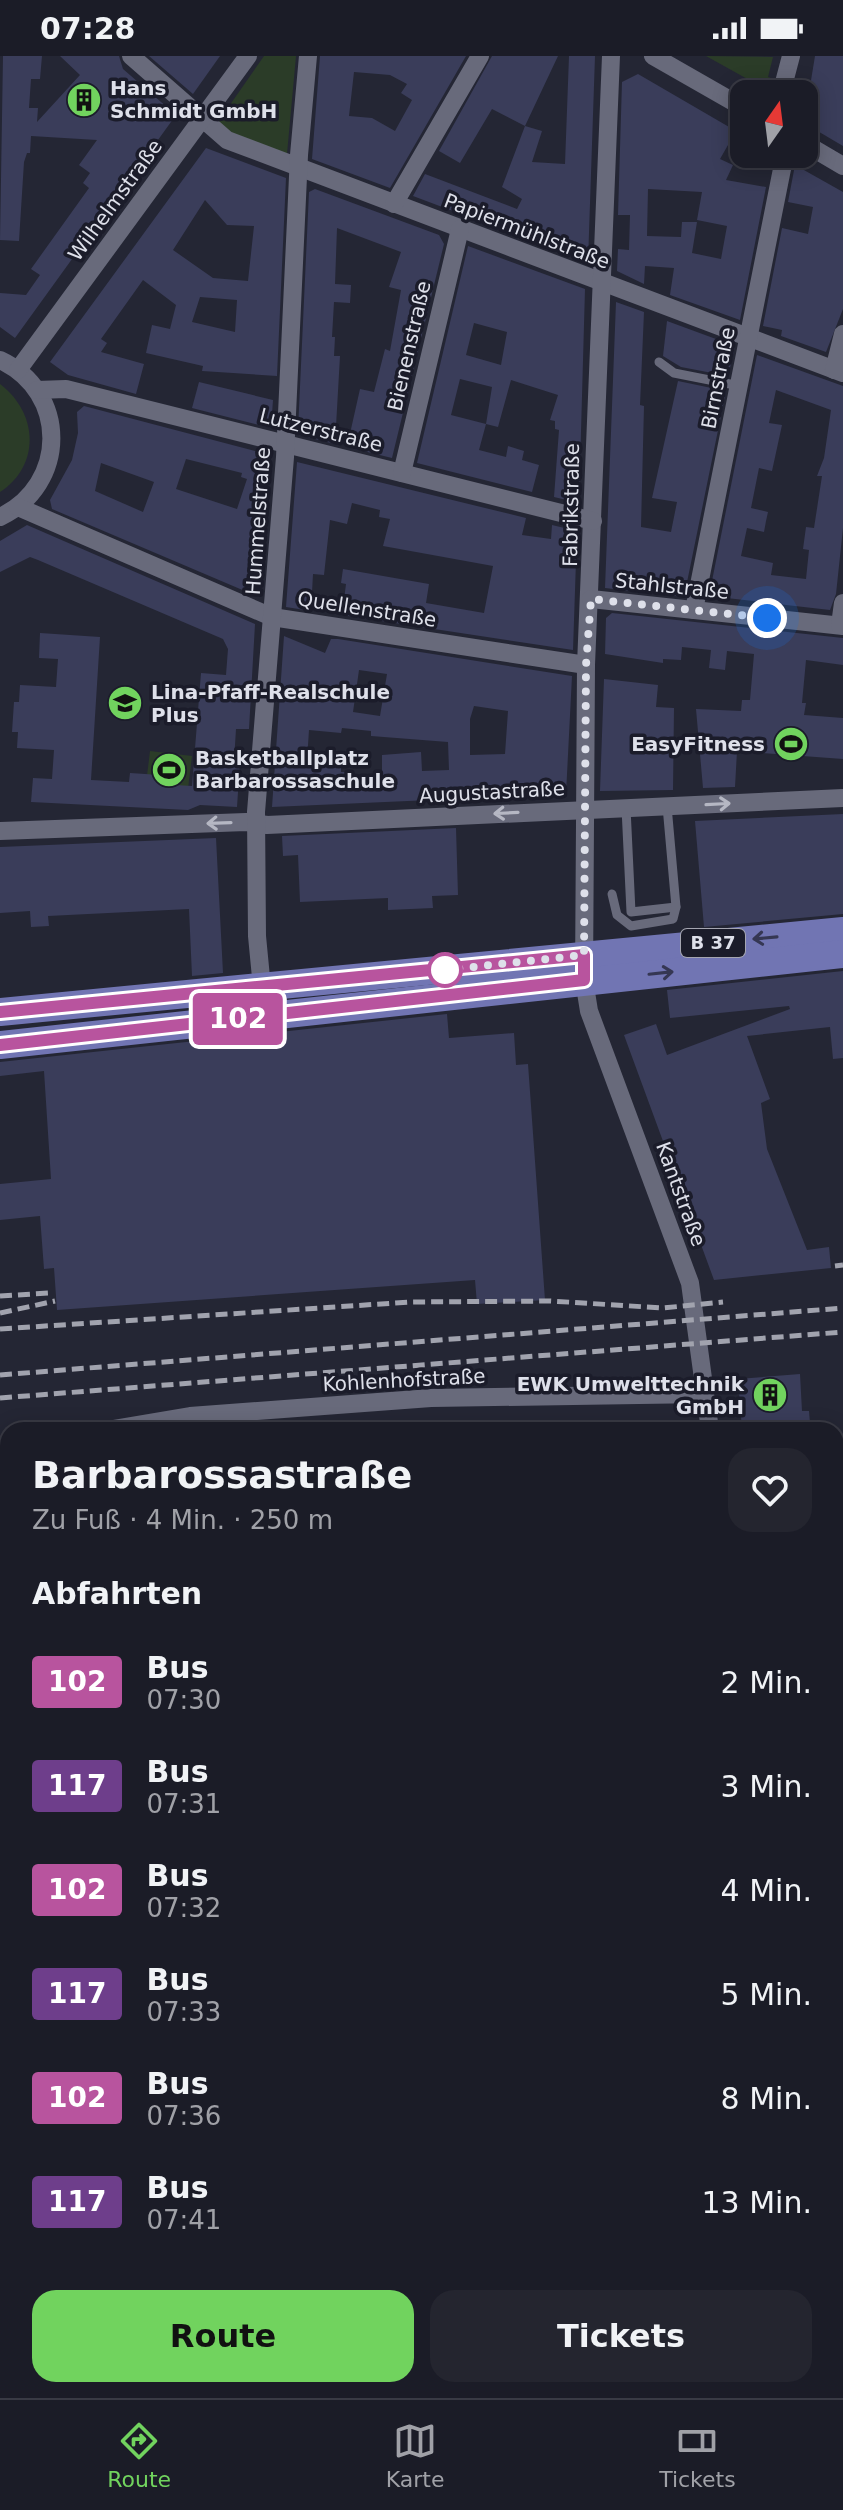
<!DOCTYPE html>
<html lang="de">
<meta charset="utf-8">
<style>
body{margin:0;font-family:"DejaVu Sans",sans-serif;background:#24252f;color:#f1f3f6;height:100vh;display:flex;flex-direction:column;font-size:30px;white-space:nowrap}
*{box-sizing:border-box;margin:0}
p{font-size:26px;color:#a0a1a7}
.icon{flex:none;width:44px;height:44px;fill:none;stroke:currentColor;stroke-width:2;stroke-linecap:round;stroke-linejoin:round}
.map{position:relative;flex:1;overflow:hidden}
.drawer{position:absolute;left:0px;top:1366px;width:844px;height:976px;display:flex;flex-direction:column;background:#1b1c27;border-radius:24px 24px 0 0;box-shadow:0 4px 20px #0003,0 0 0 2px #393a44}
.drawer>*{flex:none}
.badge{padding:0 16px;border-radius:6px;font-size:28px;line-height:52px}
.needle{width:52px;rotate:14deg}
.buttons{position:absolute;left:730px;top:24px;display:grid;gap:16px}
.buttons a{display:grid;place-items:center;width:88px;height:88px;border-radius:16px;background:#1b1c27;box-shadow:0 4px 20px #0003,0 0 0 2px #393a44;font-size:40px}
.you{position:absolute;width:40px;height:40px;margin:-20px;border:6px solid #fff;border-radius:50%;background:#1a73e8;box-shadow:0 0 0 12px #1a73e833}
.map>.badge{position:absolute;translate:-50% -50%;box-shadow:0 0 0 4px #fff}
h2{padding:0 32px;font-size:30px;line-height:72px}
.round{display:grid;place-items:center;flex:none;width:84px;height:84px;border-radius:24px;background:#24252f}
.summary{display:flex;align-items:center;justify-content:space-between;height:136px;padding:0 32px}
h1{font-size:38px;font-weight:600;line-height:60px}
.button{display:flex;gap:16px;margin-top:auto;padding:16px 32px}
.button a{flex:1;height:92px;border-radius:24px;background:#71d35e;color:#111;font-size:32px;font-weight:600;line-height:92px;text-align:center}
.button a+a{background:#24252f;color:#f1f3f6}
ul{padding:0;list-style:none}
li{display:flex;align-items:center;gap:24px;height:104px;padding:0 32px}
li div{flex:1}
li b{display:block;font-size:30px}
li em{font-style:normal}
li .badge{min-width:88px;font-weight:700;text-align:center}
.status{display:flex;justify-content:space-between;align-items:center;height:56px;padding:0 40px;background:#1b1c27;direction:ltr}
.status svg{height:22px;fill:currentColor}
.tab-bar{display:flex;justify-content:space-around;align-items:center;height:112px;border-top:2px solid #393a44;background:#1b1c27;font-size:22px;color:#a0a1a7}
.tab-bar a{display:grid;justify-items:center;gap:4px}
.tab-bar .current{color:#71d35e}
.map>svg:first-child{display:block}
.green{fill:#2b3c28}
.forest{fill:#3e543a}
.building{fill:#3a3d5a;fill-rule:evenodd}
.lines{fill:none;stroke-linecap:round;stroke-linejoin:round}
.service{stroke:#686a7b;stroke-width:9}
.minor{stroke:#686a7b;stroke-width:18}
.primary{stroke:#7175b3;stroke-width:28}
.rail{stroke:#a1a3ae;stroke-width:5;stroke-dasharray:12 6;stroke-linecap:butt}
.oneway{stroke:#b5b7c3}
.oneway2{stroke:#353753}
.line-casing{stroke:#fff;stroke-width:18}
.line{stroke:#b8549e;stroke-width:12}
.walk{stroke:#dee0ea;stroke-width:8;stroke-dasharray:0 14.4}
.stop-dot{fill:#fff;stroke:#b8549e;stroke-width:4}
.labels{text-anchor:middle;stroke-width:7;stroke-linejoin:round;paint-order:stroke}
.shield{fill:#1b1c2a;stroke:#a4a5b0;stroke-width:2}
.shield-label{font-size:18px;font-weight:bold;fill:#dee0ea}
.poi-label{font-size:20px;font-weight:bold;fill:#dee0ea;stroke:#1b1c2a;text-anchor:start}
.street-label{font-size:20px;fill:#dee0ea;stroke:#1b1c2a}
</style>
<div class="status"><b>07:28</b><svg viewBox="0 0 49 12"><path d="M0 12V9h3v3zM5 12V6h3v6zM10 12V3h3v9zM15 12V0h3v12zM26 1h20v11H26zM47 4h2v5h-2z"/></svg></div>
<div class="map">
<svg width="843" height="2342" viewBox="0 0 843 2342">
<rect width="100%" height="100%" fill="#242634"/>
<g class="green">
<polygon points="264,0 296,0 287,98 232,77 218,66"/>
<polygon points="706,0 773,1 768,21 780,25 777,38 756,38 760,30"/>
<path d="M0 328C38 357 41 409 0 436Z"/>
<polygon points="150,695 192,700 188,733 146,728"/>
<polygon points="8,2090 8,2326 0,2327 0,2091"/>
<polygon points="116,2334 336,2334 334,2342 114,2342"/>
</g>
<g class="forest">
<polygon points="843,1548 843,1857 836,1799 836,1551"/>
<polygon points="8,1759 8,1873 0,1875 0,1760"/>
<polygon points="843,2085 843,2342 727,2342 727,2334 836,2334 836,2100"/>
</g>
<g class="building">
<polygon points="3,0 42,0 40,23 31,23 29,52 38,52 37,66 80,19 60,0 119,0 123,13 176,59 15,282 0,271 0,237 26,239 40,219 31,213 89,132 83,127 90,117 79,109 97,84 31,80 30,97 27,97 24,106 19,185 0,184"/>
<polygon points="149,0 220,0 193,38"/>
<path d="M320 0H466L390 132 312 103ZM354 16 390 19 407 28 401 37 412 44 395 75 372 62 349 60Z"/>
<polygon points="492,0 558,0 525,70 492,53 460,107 439,95"/>
<polygon points="569,0 595,0 588,206 413,140 425,118 517,153 522,143 502,131 525,70 542,75 532,106 565,108"/>
<polygon points="815,0 843,0 843,90 804,67"/>
<path d="M638 18 736 75 720 103 733 109 726 124 766 131 740 264 670 239 674 212 645 210 644 228 617 215 618 193 629 194 630 159H618L622 26ZM648 133 702 136 697 164 727 170 721 203 692 197 697 166H682L681 181 647 180Z"/>
<path d="M206 92 286 122 277 320 202 315 203 310 146 297 152 269 170 273 176 249 143 224 101 283 107 287 101 296 144 308 136 338 68 319 50 306ZM205 144 227 169 254 170 248 225 213 222 173 194ZM200 241 237 244 235 276 192 266Z"/>
<polygon points="795,109 843,136 843,253 826,296 781,280 782,274 763,270 782,172 808,178 813,151 788,146"/>
<polygon points="315,133 439,179 444,188 392,402 347,391 360,333 374,336 385,293 390,295 401,234 389,231 401,196 337,172 335,228 351,229 350,247 334,246 332,281 335,281 334,300 340,300 335,388 303,380 298,374 309,136"/>
<path d="M468 190 585 233 579 447 554 441 559 374 555 373V365L550 364 558 339 511 324 498 371 486 368 479 394 506 401 508 390 524 395 522 404 539 409 532 436 417 407ZM474 267 507 276 501 309 466 299ZM460 323 492 331 486 368 451 359Z"/>
<polygon points="616,246 644,256 640,349 644,350 641,471 671,476 677,446 652,442 678,325 726,335 684,541 605,532"/>
<polygon points="667,265 735,290 728,320 681,311 663,300"/>
<path d="M757 299 843 330V472L836 538 830 554 709 540ZM776 334 831 354 824 402 817 420H822L814 472 806 471 803 493 809 494 806 523 771 519 773 507 741 500 747 472 764 476 766 465 768 456 751 452 759 412 772 415 782 369 769 367Z"/>
<polygon points="199,326 273,344 271,372 192,352"/>
<path d="M84 350 266 398 269 402 259 541 52 453 50 444 72 404 78 377 77 356ZM186 403 242 417 241 421 247 423 237 453 176 433ZM101 407 154 426 143 456 95 435Z"/>
<polygon points="297,406 526,462 522,479 551,483 552,469 577,475 573,594 342,559 346,528 341,527 343,513 429,528 426,547 484,557 493,510 383,490 390,463 379,461 380,454 352,447 347,468 330,464 324,519 313,518 311,555 286,551"/>
<polygon points="27,469 255,568 249,673 236,673 234,705 240,706 237,751 200,749 188,754 31,746 33,722 52,723 54,694 17,692 18,676 12,676 14,646 19,646 20,629 56,631 58,603 39,602 40,577 100,581 91,724 129,726 130,717 160,719 159,728 192,730 201,617 226,619 228,593 223,583 38,504 30,501 0,516 0,485"/>
<polygon points="612,557 843,582 843,609 806,604 802,647 806,647 804,659 843,662 843,703 737,695 735,731 703,732 696,653 741,655 742,644 750,644 754,598 727,595 725,614 709,612 711,594 682,591 681,604 663,603 663,607 605,598 606,562"/>
<path d="M284 580 325 597 331 583H338L572 620 566 738 272 751ZM359 614 387 618 380 660 353 656ZM474 650 508 655 505 698 470 699V663ZM342 672 371 675V680L448 686 449 714 422 715 421 696 382 699V720L353 722 352 716H341V702L307 704 309 674 341 677Z"/>
<polygon points="604,623 658,629 656,651 674,652 673,734 600,735"/>
<polygon points="843,758 843,858 704,871 695,765"/>
<polygon points="456,772 458,839 432,840 433,852 388,854 388,842 300,846 298,799 283,800 282,780"/>
<polygon points="216,782 223,917 192,920 189,853 48,860 49,870 31,871 30,855 0,857 0,791"/>
<polygon points="843,915 843,1002 833,1003 830,971 747,980 770,1043 761,1047 767,1093 807,1194 829,1191 831,1212 714,1224 624,979 656,968 667,999 790,953 789,950 670,962 667,934"/>
<polygon points="447,958 449,982 514,977 516,1009 528,1008 545,1244 477,1248 475,1224 57,1254 54,1212 44,1213 40,1160 0,1164 0,1128 51,1123 44,1015 0,1020 0,1006"/>
<polygon points="800,1318 802,1355 809,1355 810,1367 805,1374 742,1374 738,1323"/>
</g>
<g class="lines">
<g class="service">
<polyline points="659,306 674,317 740,330"/>
<polyline points="626,752 631,856 676,851"/>
<polyline points="612,838 617,859 631,870 673,863 676,851 667,750"/>
<polyline points="0,1926 8,1925"/>
</g>
<g class="minor">
<polyline points="131,0 227,84 843,317"/>
<polyline points="611,0 586,609 584,924 589,955 690,1227 710,1374"/>
<polyline points="653,0 744,52"/>
<polyline points="781,38 791,0"/>
<polyline points="804,87 843,110"/>
<polyline points="394,148 480,0"/>
<path d="M0 304C69 336 68 429 0 461"/>
<polyline points="18,314 248,0"/>
<polyline points="834,314 843,278"/>
<polyline points="37,334 66,333 593,465"/>
<polyline points="402,417 460,173"/>
<polyline points="18,451 272,561 586,609"/>
<polyline points="591,543 843,570"/>
<polyline points="694,554 785,98"/>
<polyline points="840,569 843,547"/>
<polyline points="0,775 246,766 267,769 843,742"/>
<polyline points="262,932 257,880 256,756 285,401 299,99 308,0"/>
<polyline points="107,1374 190,1360 431,1342 705,1338"/>
<polyline points="0,1424 8,1420"/>
<polyline points="0,1596 8,1596"/>
<polyline points="836,1726 843,1740"/>
<polyline points="0,1998 8,1997"/>
<polyline points="89,2342 91,2334"/>
<polyline points="367,2342 369,2334"/>
<polyline points="710,2342 710,2334"/>
</g>
<g class="primary">
<polyline points="0,956 843,875"/>
<polyline points="0,989 843,898"/>
</g>
<g class="rail">
<polyline points="835,1210 843,1209"/>
<polyline points="0,1240 49,1237"/>
<polyline points="0,1257 55,1245"/>
<polyline points="0,1273 411,1246 551,1245 663,1252 723,1246"/>
<polyline points="0,1319 843,1252"/>
<polyline points="0,1342 843,1276"/>
</g>
</g>
<defs><path id="oneway-shaft" d="M-6 0H5M1.5-3L5.5 0L1.5 3" fill="none" stroke-width="1.6" stroke-linecap="round" stroke-linejoin="round" transform="scale(2)"/></defs>
<g class="oneway">
<use href="#oneway-shaft" transform="translate(718 748) rotate(-3)"/>
<use href="#oneway-shaft" transform="translate(506 757) rotate(177)"/>
<use href="#oneway-shaft" transform="translate(219 767) rotate(178)"/>
</g>
<g class="oneway2">
<use href="#oneway-shaft" transform="translate(765 882) rotate(175)"/>
<use href="#oneway-shaft" transform="translate(661 917) rotate(-6)"/>
</g>
<g class="lines">
<g class="line-casing">
<polyline id="line" points="0,956 584,899 584,924 0,989"/>
</g>
<use href="#line" class="line"/>
<polyline class="walk" points="445,914 584,899 586,609 591,543 767,562"/>
</g>
<defs>
<g id="building-disc" transform="scale(1.8)"><circle r="9.5" fill="#71d35e" stroke="#1b1c2a"/><path d="M-4-6H4V6H1V3H-1V6H-4ZM-2.5-4.3h1.7v1.8h-1.7ZM.8-4.3h1.7v1.8H.8ZM-2.5-1h1.7V.8h-1.7ZM.8-1h1.7V.8H.8Z" fill="#111"/></g>
<g id="school-disc" transform="scale(1.8)"><circle r="9.5" fill="#71d35e" stroke="#1b1c2a"/><path d="M0-5L7-2L0 1L-7-2ZM-4 1L0 2.5L4 1V4Q0 6-4 4Z" fill="#111"/></g>
<g id="stadium-disc" transform="scale(1.8)"><circle r="9.5" fill="#71d35e" stroke="#1b1c2a"/><path d="M0-5a6.5 5 0 1 0 0 10a6.5 5 0 1 0 0-10ZM-3.5-1.8h7v3.6h-7Z" fill="#111"/></g>
</defs>
<g fill-rule="evenodd">
<use href="#building-disc" x="84" y="44"/>
<use href="#school-disc" x="125" y="647"/>
<use href="#stadium-disc" x="791" y="688"/>
<use href="#stadium-disc" x="169" y="714"/>
<use href="#building-disc" x="770" y="1339"/>
</g>
<circle class="stop-dot" cx="445" cy="914" r="16"/>
<g class="labels">
<rect class="shield" x="681" y="873" width="64" height="28" rx="6"/>
<g class="shield-label">
<text x="713" y="893">B 37</text>
</g>
<g class="poi-label">
<text x="110" y="39">Hans<tspan x="110" dy="23">Schmidt GmbH</tspan></text>
<text x="151" y="643">Lina-Pfaff-Realschule<tspan x="151" dy="23">Plus</tspan></text>
<text x="765" y="695" text-anchor="end">EasyFitness</text>
<text x="195" y="709">Basketballplatz<tspan x="195" dy="23">Barbarossaschule</tspan></text>
<text x="744" y="1335" text-anchor="end">EWK Umwelttechnik<tspan x="744" dy="23">GmbH</tspan></text>
</g>
<g class="street-label">
<text transform="translate(115 144) rotate(-54)" y="7">Wilhelmstraße</text>
<text transform="translate(527 175) rotate(21)" y="7">Papiermühlstraße</text>
<text transform="translate(409 290) rotate(-77)" y="7">Bienenstraße</text>
<text transform="translate(718 322) rotate(-79)" y="7">Birnstraße</text>
<text transform="translate(321 374) rotate(14)" y="7">Lutzerstraße</text>
<text transform="translate(571 449) rotate(-89)" y="7">Fabrikstraße</text>
<text transform="translate(258 465) rotate(-86)" y="7">Hummelstraße</text>
<text transform="translate(672 530) rotate(6)" y="7">Stahlstraße</text>
<text transform="translate(367 553) rotate(9)" y="7">Quellenstraße</text>
<text transform="translate(492 736) rotate(-3)" y="7">Augustastraße</text>
<text transform="translate(681 1138) rotate(70)" y="7">Kantstraße</text>
<text transform="translate(404 1324) rotate(-3)" y="7">Kohlenhofstraße</text>
</g>
</g>
</svg>
<div class="buttons">
<a><svg class="needle" viewBox="-14 -14 28 28"><path d="M0-13l5 13h-10z" fill="#e53935"/><path d="M0 13l5-13h-10z" fill="#a0a1a7"/></svg></a>
</div>
<div class="you" style="left:767px;top:562px"></div>
<b class="badge" style="left:238px;top:963px;background:#b8549e;color:#fff">102</b>
<section class="drawer">
<div class="summary"><div><h1>Barbarossastraße</h1><p>Zu Fuß · 4 Min. · 250 m</p></div><a class="round"><svg class="icon" aria-label="heart" viewBox="0 0 24 24"><path d="M12 20l-8-8c-3-5 5-10 8-4 3-6 11-1 8 4z"/></svg></a></div>
<h2>Abfahrten</h2>
<ul>
<li><span class="badge" style="background:#b8549e;color:#fff">102</span><div><b>Bus</b><p>07:30</p></div><em>2 Min.</em></li>
<li><span class="badge" style="background:#6e3e8b;color:#fff">117</span><div><b>Bus</b><p>07:31</p></div><em>3 Min.</em></li>
<li><span class="badge" style="background:#b8549e;color:#fff">102</span><div><b>Bus</b><p>07:32</p></div><em>4 Min.</em></li>
<li><span class="badge" style="background:#6e3e8b;color:#fff">117</span><div><b>Bus</b><p>07:33</p></div><em>5 Min.</em></li>
<li><span class="badge" style="background:#b8549e;color:#fff">102</span><div><b>Bus</b><p>07:36</p></div><em>8 Min.</em></li>
<li><span class="badge" style="background:#6e3e8b;color:#fff">117</span><div><b>Bus</b><p>07:41</p></div><em>13 Min.</em></li>
</ul>
<div class="button"><a>Route</a><a>Tickets</a></div>
</section>
</div>
<nav class="tab-bar">
<a class="current"><svg class="icon" aria-label="directions" viewBox="0 0 24 24"><path d="M12 3l9 9-9 9-9-9zM9 14v-3h6M13 9l2 2-2 2"/></svg>Route</a>
<a><svg class="icon" aria-label="map" viewBox="0 0 24 24"><path d="M3 6l6-2 6 2 6-2v14l-6 2-6-2-6 2zM9 4v14M15 6v14"/></svg>Karte</a>
<a><svg class="icon" aria-label="tickets" viewBox="0 0 24 24"><path d="M3 7h18v10H3zM15 7v10"/></svg>Tickets</a>
</nav>
